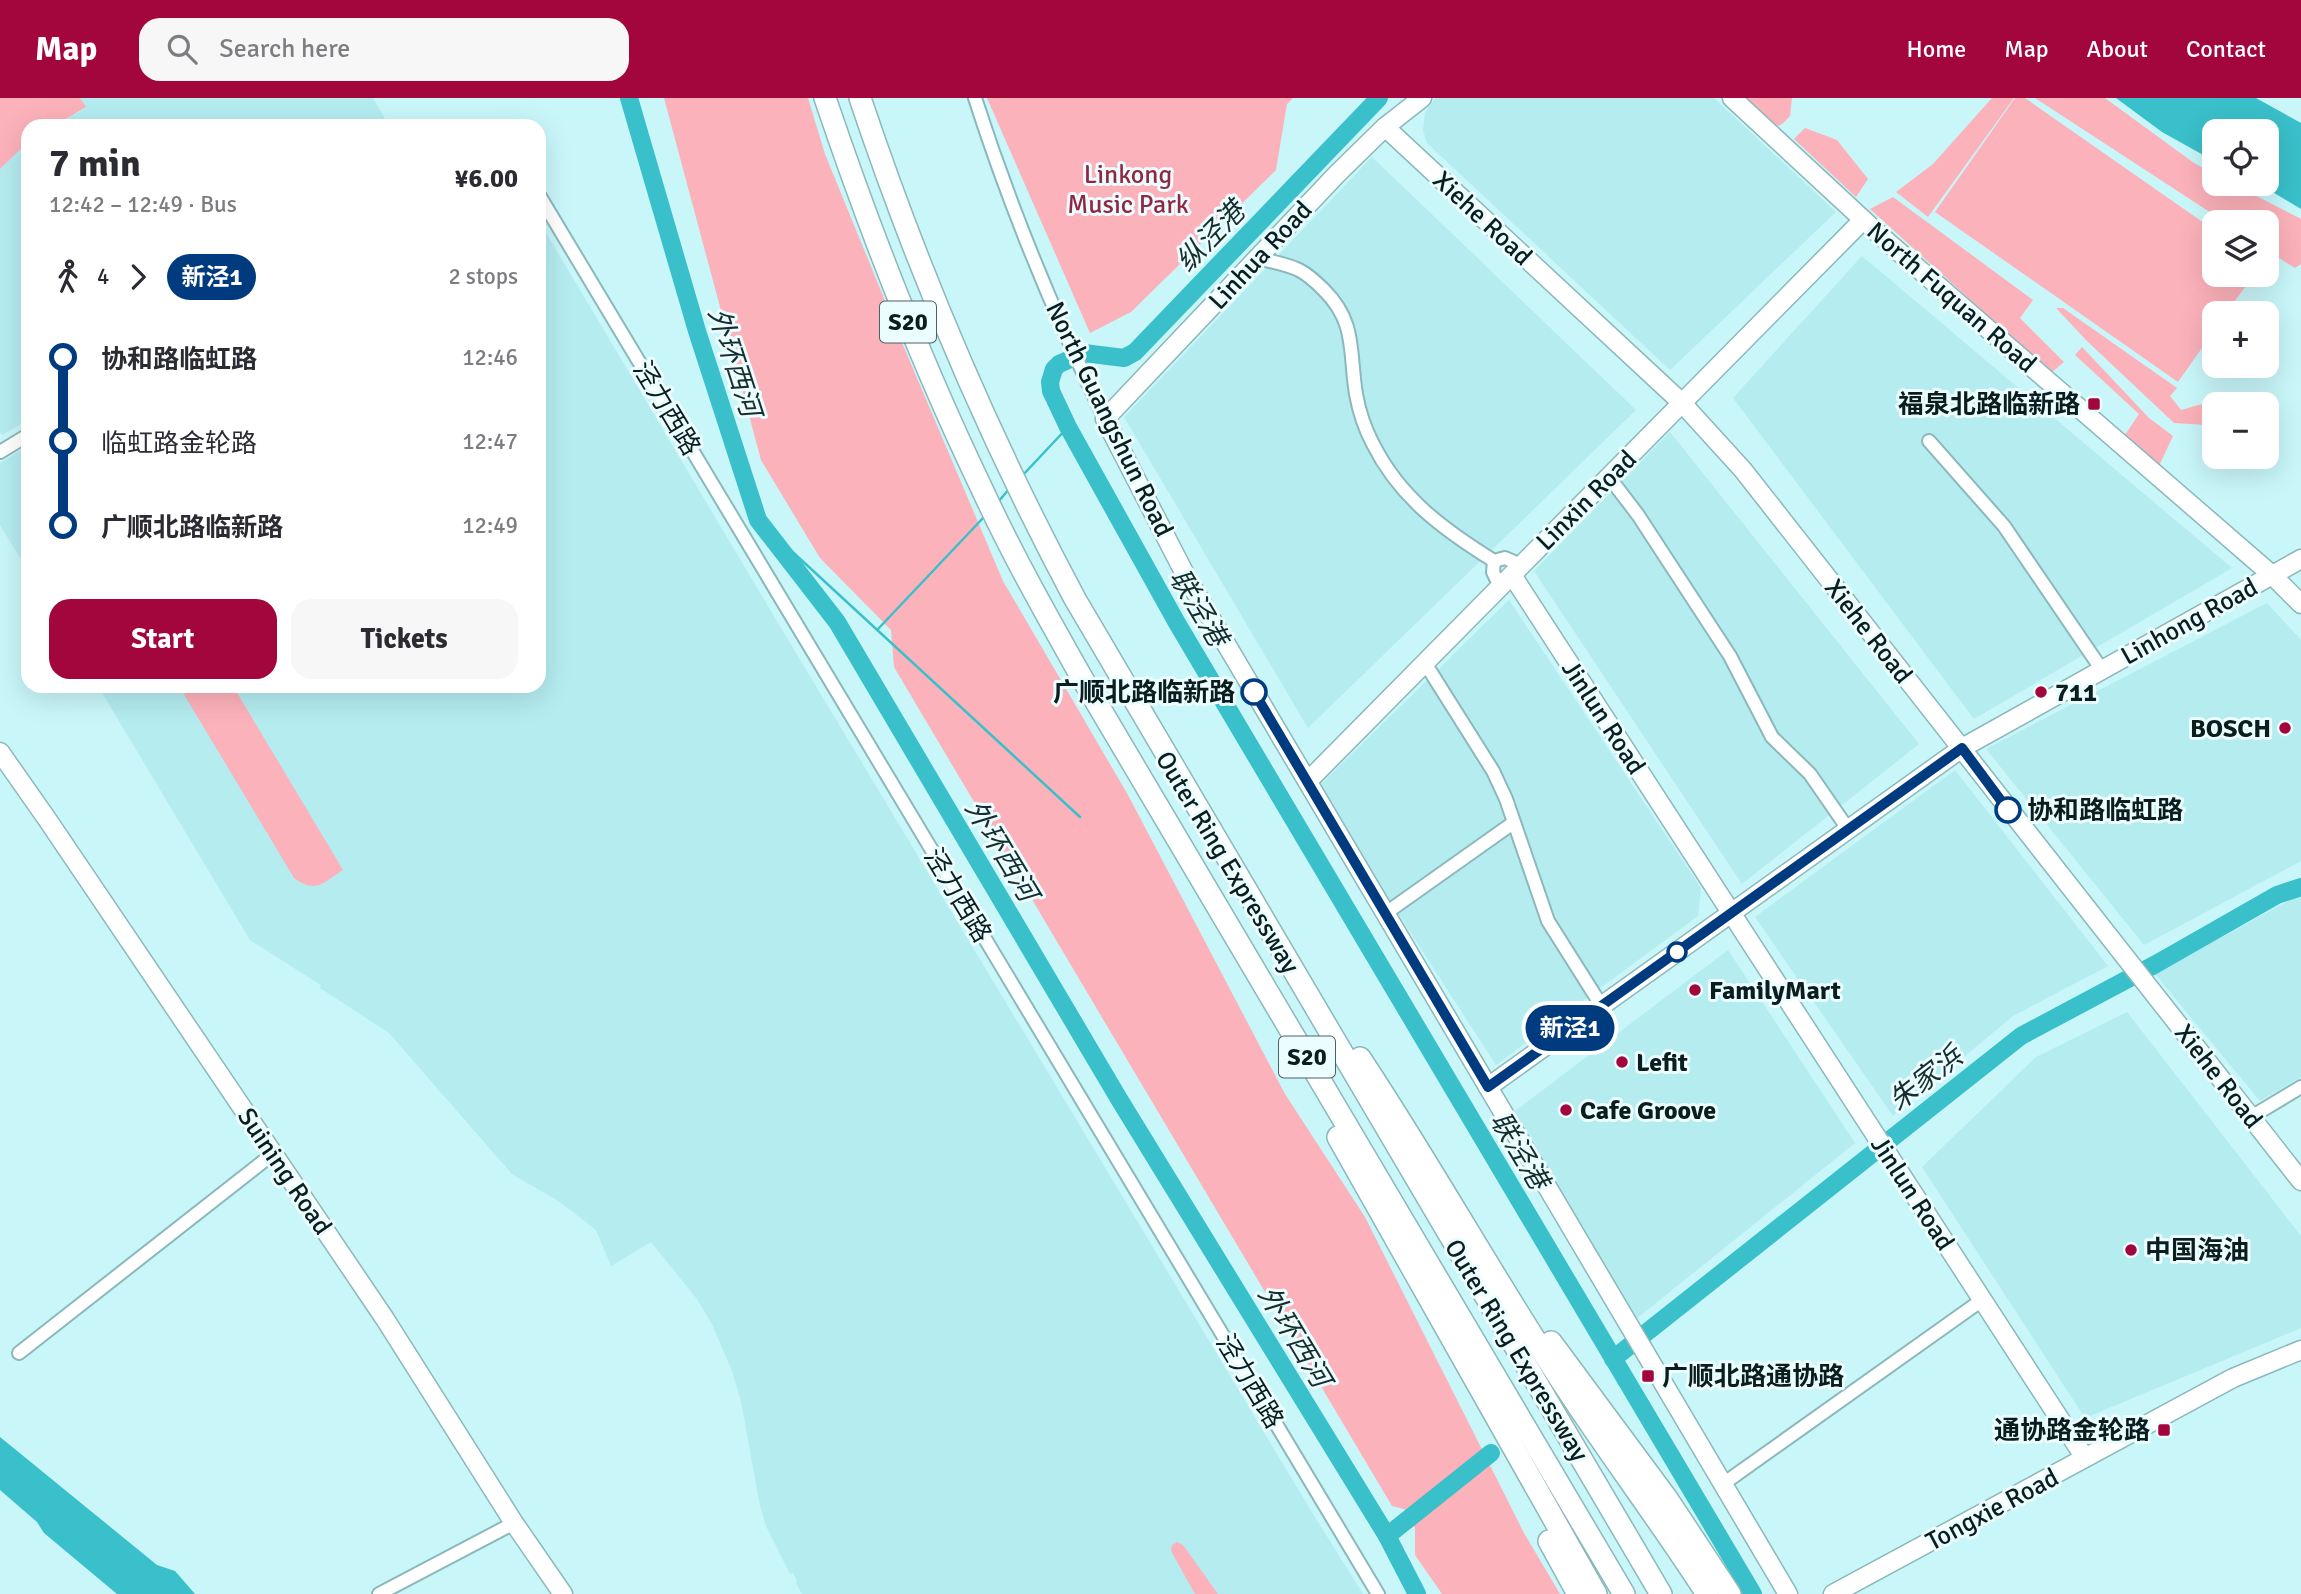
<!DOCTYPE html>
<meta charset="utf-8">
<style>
body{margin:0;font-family:Signika,"Noto Sans SC",sans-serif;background:#f7f7f7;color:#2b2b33;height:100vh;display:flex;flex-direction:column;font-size:26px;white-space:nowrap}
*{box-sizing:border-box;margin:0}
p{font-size:23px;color:#7c7c81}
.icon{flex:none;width:38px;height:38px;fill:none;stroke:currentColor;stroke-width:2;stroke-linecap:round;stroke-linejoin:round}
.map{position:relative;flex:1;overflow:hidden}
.panel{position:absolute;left:21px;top:21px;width:525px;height:574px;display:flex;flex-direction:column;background:#fff;border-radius:21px;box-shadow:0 7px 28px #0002}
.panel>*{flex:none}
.badge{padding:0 14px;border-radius:23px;font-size:24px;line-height:46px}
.controls{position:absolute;left:2202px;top:21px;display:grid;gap:14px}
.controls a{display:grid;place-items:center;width:77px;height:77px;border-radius:14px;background:#fff;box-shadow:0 7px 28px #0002;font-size:35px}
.map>.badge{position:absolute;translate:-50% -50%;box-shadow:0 0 0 4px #fff}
.legs{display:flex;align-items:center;gap:10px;height:77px;padding:0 28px;font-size:23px}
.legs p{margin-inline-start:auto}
.head{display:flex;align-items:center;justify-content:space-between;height:119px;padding:0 28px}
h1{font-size:38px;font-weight:700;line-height:52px}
.button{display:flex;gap:14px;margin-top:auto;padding:14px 28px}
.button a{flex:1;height:80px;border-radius:21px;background:#a3063c;color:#fff;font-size:28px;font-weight:700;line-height:80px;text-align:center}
.button a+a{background:#f7f7f7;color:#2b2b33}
ul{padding:0 28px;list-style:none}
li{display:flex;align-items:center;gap:24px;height:84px;font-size:26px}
li i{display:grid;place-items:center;width:10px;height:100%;margin:0 9px;background:currentColor}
li i::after{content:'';width:18px;height:18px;margin:-9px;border:5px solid;border-radius:50%;background:#fff}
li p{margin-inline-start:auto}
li:first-child i{background:linear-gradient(#0000 50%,currentColor 0)}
li:last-child i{background:linear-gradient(currentColor 50%,#0000 0)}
header{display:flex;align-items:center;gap:42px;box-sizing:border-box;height:98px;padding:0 35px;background:#a3063c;color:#fff}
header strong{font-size:33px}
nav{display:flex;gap:38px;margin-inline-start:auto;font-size:24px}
.search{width:490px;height:63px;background:#f7f7f7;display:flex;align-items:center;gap:18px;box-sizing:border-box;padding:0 24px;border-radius:21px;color:#7c7c81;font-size:26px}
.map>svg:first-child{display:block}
.built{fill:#b4ecf0}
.green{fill:#fcb2ba}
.water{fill:#39c0ca}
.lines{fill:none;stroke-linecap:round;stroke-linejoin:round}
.stream{stroke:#39c0ca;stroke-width:2.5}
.river{stroke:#39c0ca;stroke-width:18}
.street-casing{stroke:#8bb8bb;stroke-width:16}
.secondary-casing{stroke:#8bb8bb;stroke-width:21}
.highway-casing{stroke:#8bb8bb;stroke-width:24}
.street{stroke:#fff;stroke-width:12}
.secondary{stroke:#fff;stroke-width:18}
.highway{stroke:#fff;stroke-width:21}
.line-1-casing{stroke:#fff;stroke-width:16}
.line-1{stroke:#003b80;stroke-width:10}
.poi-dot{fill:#a3063c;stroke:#ebfdfe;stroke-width:2.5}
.stop-1-dot{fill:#fff;stroke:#003b80;stroke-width:3.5}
.labels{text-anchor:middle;stroke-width:6;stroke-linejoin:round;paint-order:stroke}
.shield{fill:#ebfdfe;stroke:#4e6061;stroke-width:2}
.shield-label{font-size:24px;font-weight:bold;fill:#0b1d1e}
.park-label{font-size:26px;fill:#932740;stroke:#ebfdfe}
.street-label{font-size:26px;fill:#0b1d1e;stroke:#ebfdfe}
.poi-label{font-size:26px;font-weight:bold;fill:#0b1d1e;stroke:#ebfdfe;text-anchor:start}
.stop-label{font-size:26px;font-weight:bold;fill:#0b1d1e;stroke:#ebfdfe;text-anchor:end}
.water-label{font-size:28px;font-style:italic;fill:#172e30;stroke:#ebfdfe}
</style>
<header>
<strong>Map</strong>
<div class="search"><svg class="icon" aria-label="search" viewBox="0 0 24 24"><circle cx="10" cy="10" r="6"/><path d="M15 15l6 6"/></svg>Search here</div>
<nav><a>Home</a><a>Map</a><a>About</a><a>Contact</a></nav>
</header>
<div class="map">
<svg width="2301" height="1496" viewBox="0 0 2301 1496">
<rect width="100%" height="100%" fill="#c8f6f9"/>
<g class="built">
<polygon points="80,0 373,0 389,28 54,28 86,10"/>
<polygon points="1435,0 1714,0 1836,114 1670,272 1427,45 1423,32 1425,15"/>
<polygon points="28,44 28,322 2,337 0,334 0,71"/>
<polygon points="1372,59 1636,312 1308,630 1124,319"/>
<polygon points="539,123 778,525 1313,1416 1363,1496 802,1496 796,1485 797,1483 793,1475 790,1476 766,1428 759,1403 741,1303 732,1273 712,1226 697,1201 651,1144 611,1168 596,1132 560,1104 512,1076 389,935 320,890 321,887 250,842 98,588 539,588"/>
<polygon points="1862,158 2232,470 1974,621 1733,300"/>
<polygon points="1670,334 1919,646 1742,786 1534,473"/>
<polygon points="28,348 28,473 0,427 0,365"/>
<polygon points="1509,502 1701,790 1698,818 1496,967 1317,690"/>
<polygon points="2267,505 2301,542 2301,763 2144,847 1986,651"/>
<polygon points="1955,672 2108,868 2013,918 1893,1018 1755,819"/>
<polygon points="2301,796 2301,979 2260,1003 2155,876"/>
<polygon points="1728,852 1855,1045 1636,1221 1511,1016"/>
<polygon points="2127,914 2301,1138 2301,1230 2085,1320 1922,1069 2036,959"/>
</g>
<g class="green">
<polygon points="0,0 80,0 86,9 54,28 28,28 28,44 0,71"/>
<polygon points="664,0 808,0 825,56 903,247 1003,483 1128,697 1285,996 1365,1119 1524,1435 1560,1496 1442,1496 1415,1457 1415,1430 1404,1411 1392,1408 894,569 891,532 820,460 761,362"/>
<polygon points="987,0 1293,0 1287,6 1276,72 1131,214 1090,235"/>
<path d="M1740 0H1792L1790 18C1786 22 1782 28 1776 28 1767 29 1747 7 1740 0Z"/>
<polygon points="1992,0 2014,0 1928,119 1896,94 1933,66"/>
<polygon points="2015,0 2025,0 2214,132 2214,177 2254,177 2226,215 2214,215 2214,233 2178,284 1935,114"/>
<polygon points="2035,0 2105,0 2194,65 2214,76 2214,86 2233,86 2301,121 2301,166 2295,170 2266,152 2266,124 2225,124"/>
<polygon points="1805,30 1837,42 1868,81 1856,99 1794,41"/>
<polygon points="1893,99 2033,202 2020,220 2064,264 2051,275 1870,111"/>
<polygon points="2056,210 2063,210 2177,290 2170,298 2181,312 2202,306 2209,316 2214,316 2214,325 2206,327 2174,325 2087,243"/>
<polygon points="2082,249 2149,320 2173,338 2158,370 2123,340 2139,316 2075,257"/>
<path d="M179 588H233L343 772C323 785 316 796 294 780Z"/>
<polygon points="1177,1444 1183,1447 1218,1496 1195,1496 1171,1453 1172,1447"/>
</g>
<g class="water">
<polygon points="2116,0 2256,0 2301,25 2301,111 2259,86 2266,86 2266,33 2214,33 2214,63 2162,34"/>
<polygon points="0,1339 157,1467 175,1473 195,1496 117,1496 44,1435 37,1424 0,1392"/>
</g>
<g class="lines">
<g class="stream">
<polyline points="1022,378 1068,329"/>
<polyline points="998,404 1010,390"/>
<polyline points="758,422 1080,719"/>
<polyline points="878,531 984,419"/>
</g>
<g class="river">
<polyline points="629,0 697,233 758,422 837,524 1119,1001 1387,1438 1417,1496"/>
<polyline points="1379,0 1135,254 1124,260 1084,255 1059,266 1054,271 1050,284 1051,293 1068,329 1177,525 1753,1496"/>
<polyline points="1613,1261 2021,938 2156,866 2277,797 2301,789"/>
<polyline points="1387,1438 1491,1355"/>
</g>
<g class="street-casing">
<g id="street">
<path d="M975 0C1010 109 1055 218 1105 321"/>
<polyline points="539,97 1378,1496"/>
<path d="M1258 160C1272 164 1287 166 1299 172 1309 177 1316 184 1324 192 1357 225 1349 254 1356 296 1359 313 1365 331 1373 346 1400 400 1444 432 1494 463"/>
<polyline points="1929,343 2004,428 2102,572"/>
<polyline points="0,354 28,337"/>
<polyline points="1609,379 1638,417 1730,558 1772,639 1810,676 1848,731"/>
<polyline points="1500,489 1493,474 1494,463 1505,460 1521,467"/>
<polyline points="1425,565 1493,673 1506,701 1548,823 1601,907"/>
<polyline points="1386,815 1513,725"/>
<polyline points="2251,1019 2301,989"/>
<polyline points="19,1255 265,1062"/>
<polyline points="1723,1386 1982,1202"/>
<polyline points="379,1496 514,1425"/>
</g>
</g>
<g class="secondary-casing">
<g id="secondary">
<polyline points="1422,0 1385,29 1337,76 1105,321 1187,480 1788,1496"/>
<polyline points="1732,0 1883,140 2272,477 2301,506"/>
<polyline points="1385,29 1682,305 1743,372 2301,1083"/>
<polyline points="1512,477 2085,1360"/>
<polyline points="0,654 47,721 385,1221 514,1425 563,1496"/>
<polyline points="1308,683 1863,122"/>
<polyline points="1488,989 1962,650 2301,461"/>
<polyline points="1833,1496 2233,1280 2301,1252"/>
</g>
</g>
<g class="highway-casing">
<g id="highway">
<path d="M825 0C870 133 921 264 982 391 1012 456 1047 518 1082 580L1624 1496"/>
<path d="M860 0C918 173 989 340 1075 501L1661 1496"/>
<path d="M1360 960C1429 1064 1489 1172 1557 1276 1605 1351 1659 1421 1707 1496"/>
<polyline points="1338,1039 1596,1496"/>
<polyline points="1551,1244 1668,1402 1730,1496"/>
<polyline points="1549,1443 1578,1496"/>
</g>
</g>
<use href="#street" class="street"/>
<use href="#secondary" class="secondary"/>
<use href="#highway" class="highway"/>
</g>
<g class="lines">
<g class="line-1-casing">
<polyline id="line-1" points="1254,594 1488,989 1962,650 2008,712"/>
</g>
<use href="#line-1" class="line-1"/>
</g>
<g class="poi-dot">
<rect x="2087" y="299" width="14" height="14" rx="3.5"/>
<circle cx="2041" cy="594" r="7"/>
<circle cx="2285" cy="630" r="7"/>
<circle cx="1695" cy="892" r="7"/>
<circle cx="1622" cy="964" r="7"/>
<circle cx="1566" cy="1012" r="7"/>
<circle cx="2131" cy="1152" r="7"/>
<rect x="1641" y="1271" width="14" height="14" rx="3.5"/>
<rect x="2157" y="1325" width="14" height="14" rx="3.5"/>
</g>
<g class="stop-1-dot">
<circle cx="1254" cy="594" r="12"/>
<circle cx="2008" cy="712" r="12"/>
<circle cx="1677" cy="854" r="9"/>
</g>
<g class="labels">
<g class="shield">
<rect x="880" y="203.5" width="56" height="41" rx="5"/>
<rect x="1279" y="938.5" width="56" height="41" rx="5"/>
</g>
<g class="shield-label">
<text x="908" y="232">S20</text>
<text x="1307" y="967">S20</text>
</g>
<g class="park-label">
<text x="1128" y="85">Linkong<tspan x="1128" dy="30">Music Park</tspan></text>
</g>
<g class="street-label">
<text transform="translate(1483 120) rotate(43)" y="9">Xiehe Road</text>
<text transform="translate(1260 157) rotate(-47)" y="9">Linhua Road</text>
<text transform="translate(1952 199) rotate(41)" y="9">North Fuquan Road</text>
<text transform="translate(667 310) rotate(59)" y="9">泾力西路</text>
<text transform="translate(1110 321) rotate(64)" y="9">North Guangshun Road</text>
<text transform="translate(1586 402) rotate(-45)" y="9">Linxin Road</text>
<text transform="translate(2189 523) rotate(-29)" y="9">Linhong Road</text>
<text transform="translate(1869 533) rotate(52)" y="9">Xiehe Road</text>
<text transform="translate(1604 619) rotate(57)" y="9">Jinlun Road</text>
<text transform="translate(1228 764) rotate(59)" y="9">Outer Ring Expressway</text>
<text transform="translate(958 797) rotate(59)" y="9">泾力西路</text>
<text transform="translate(2219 978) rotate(52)" y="9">Xiehe Road</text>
<text transform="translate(285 1073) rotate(56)" y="9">Suining Road</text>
<text transform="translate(1913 1095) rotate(57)" y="9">Jinlun Road</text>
<text transform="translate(1517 1252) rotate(59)" y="9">Outer Ring Expressway</text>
<text transform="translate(1250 1283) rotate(59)" y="9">泾力西路</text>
<text transform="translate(1992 1411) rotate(-28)" y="9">Tongxie Road</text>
</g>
<g class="poi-label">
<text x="2080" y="315" text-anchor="end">福泉北路临新路</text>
<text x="2055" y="603">711</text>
<text x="2271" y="639" text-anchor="end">BOSCH</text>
<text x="1709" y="901">FamilyMart</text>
<text x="1636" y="973">Lefit</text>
<text x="1580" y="1021">Cafe Groove</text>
<text x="2145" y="1161">中国海油</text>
<text x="1662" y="1287">广顺北路通协路</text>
<text x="2150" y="1341" text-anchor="end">通协路金轮路</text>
</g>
<g class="stop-label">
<text x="1235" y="603">广顺北路临新路</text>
<text x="2027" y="721" text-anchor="start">协和路临虹路</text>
</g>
<g class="water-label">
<text transform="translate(1210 138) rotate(-46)" y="10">纵泾港</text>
<text transform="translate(735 264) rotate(72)" y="10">外环西河</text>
<text transform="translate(1199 509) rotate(59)" y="10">联泾港</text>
<text transform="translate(1002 752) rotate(59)" y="10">外环西河</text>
<text transform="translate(1925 980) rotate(-38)" y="10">朱家浜</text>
<text transform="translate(1520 1052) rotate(59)" y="10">联泾港</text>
<text transform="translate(1295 1238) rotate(59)" y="10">外环西河</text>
</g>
</g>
</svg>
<div class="controls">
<a><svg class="icon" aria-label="locate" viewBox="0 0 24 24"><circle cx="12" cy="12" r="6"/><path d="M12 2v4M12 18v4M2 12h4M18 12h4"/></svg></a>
<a><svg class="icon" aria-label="layers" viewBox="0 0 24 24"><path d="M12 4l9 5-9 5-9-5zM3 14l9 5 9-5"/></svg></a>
<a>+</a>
<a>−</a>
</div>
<b class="badge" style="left:1570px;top:930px;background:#003b80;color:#fff">新泾1</b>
<section class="panel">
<div class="head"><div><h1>7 min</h1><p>12:42 – 12:49 · Bus</p></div><b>¥6.00</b></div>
<div class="legs"><svg class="icon" aria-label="walk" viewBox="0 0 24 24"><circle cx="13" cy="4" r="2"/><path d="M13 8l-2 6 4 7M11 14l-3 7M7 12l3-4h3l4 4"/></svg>4<svg class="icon" aria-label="forward" viewBox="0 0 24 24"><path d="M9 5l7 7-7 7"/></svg><b class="badge" style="background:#003b80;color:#fff">新泾1</b><p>2 stops</p></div>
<ul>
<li><i style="color:#003b80"></i><b>协和路临虹路</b><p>12:46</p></li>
<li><i style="color:#003b80"></i><span>临虹路金轮路</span><p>12:47</p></li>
<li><i style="color:#003b80"></i><b>广顺北路临新路</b><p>12:49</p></li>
</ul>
<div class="button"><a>Start</a><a>Tickets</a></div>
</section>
</div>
